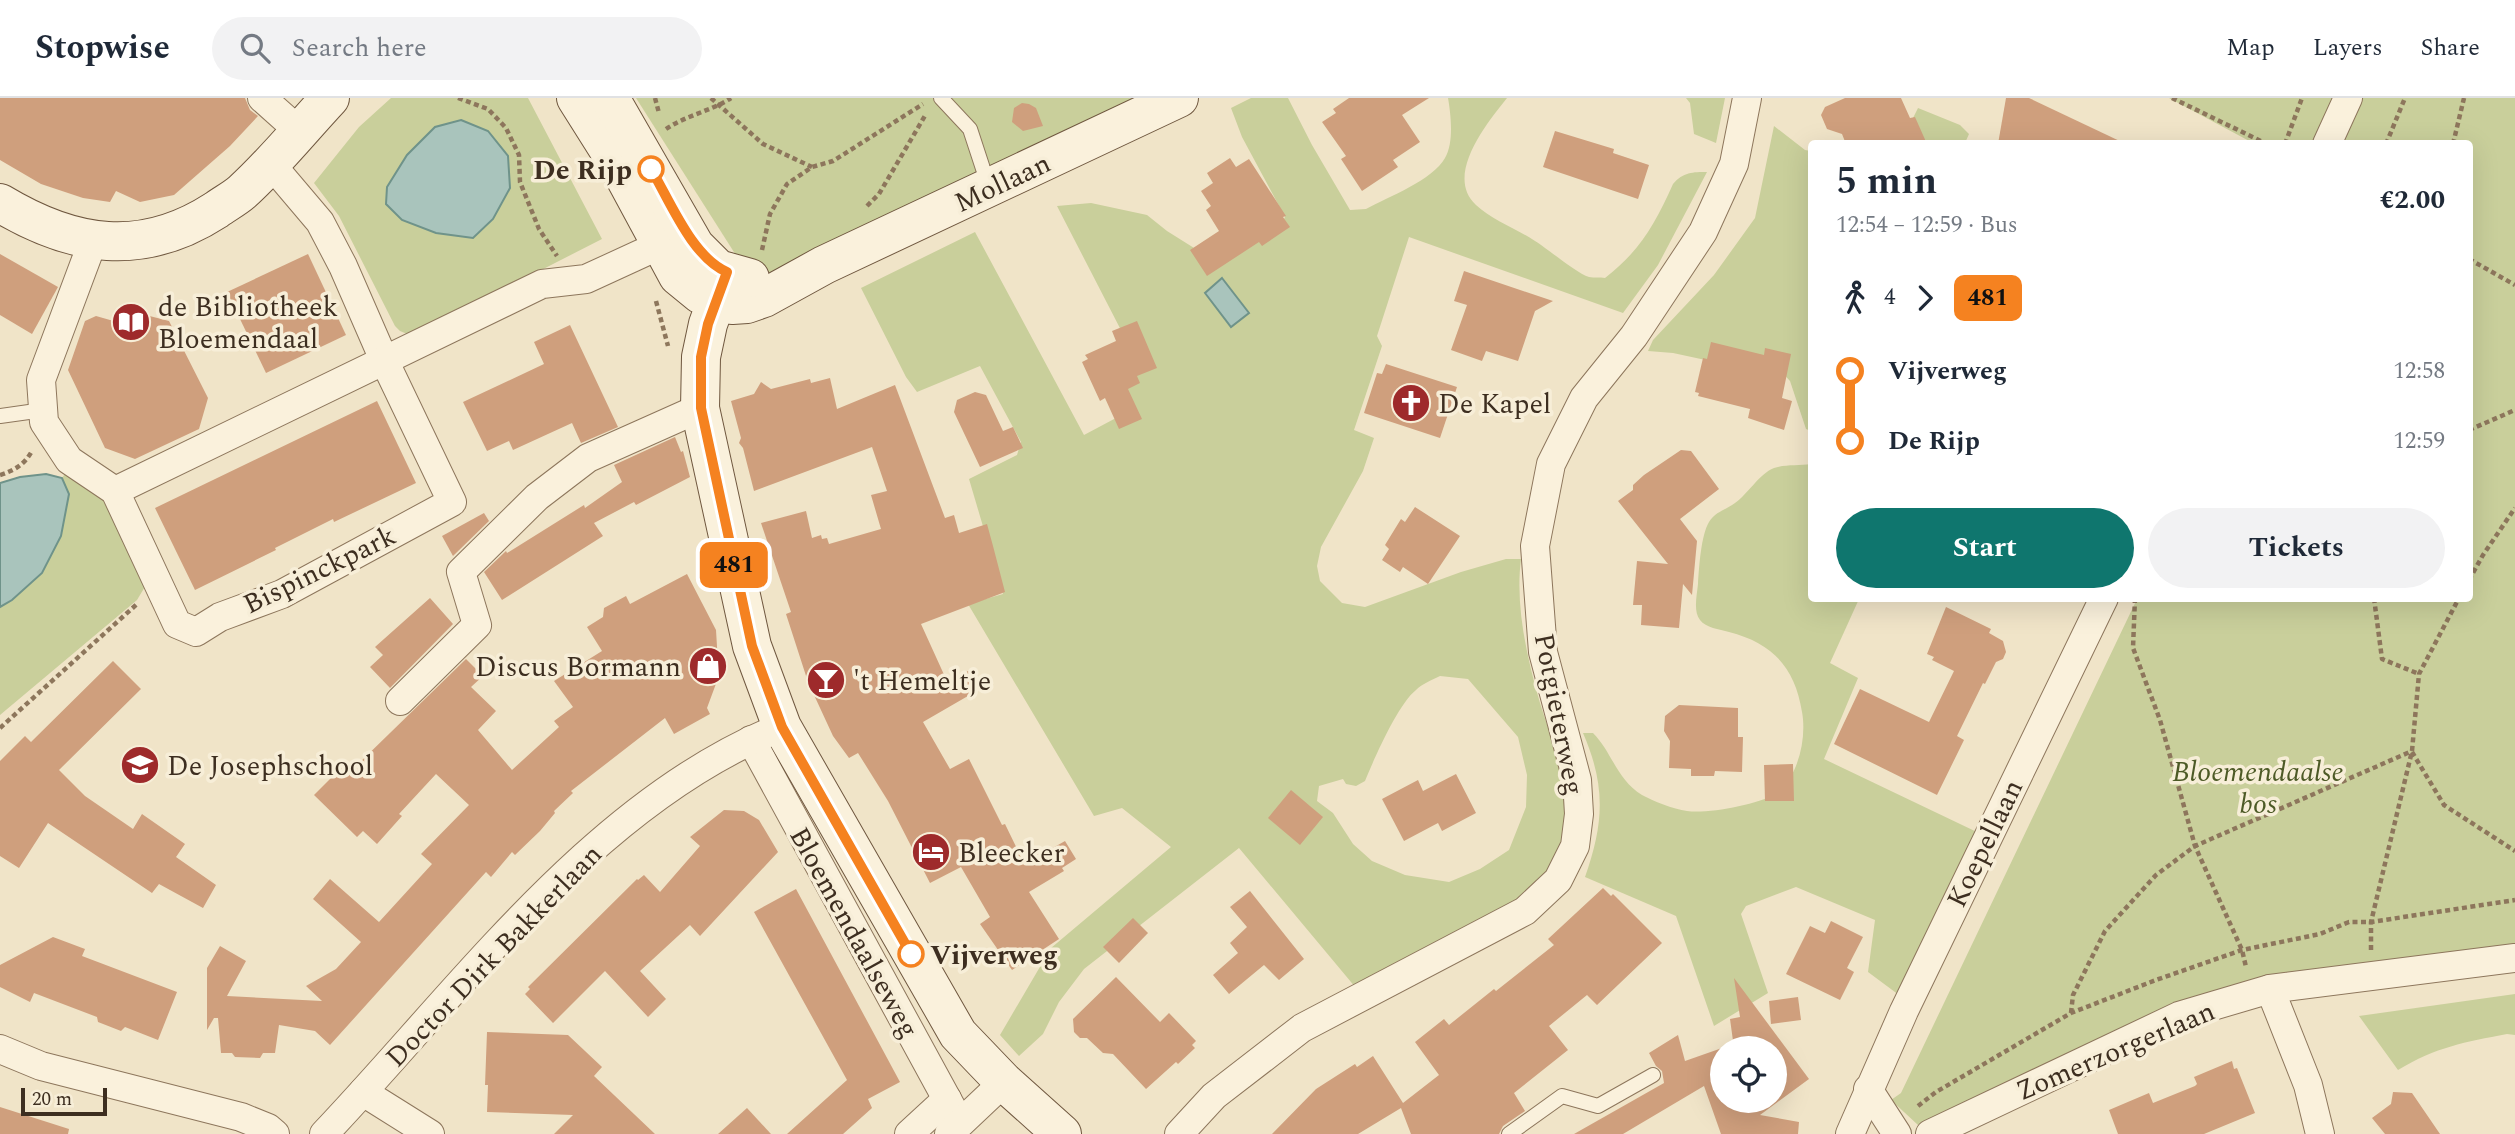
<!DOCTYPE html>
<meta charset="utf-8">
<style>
body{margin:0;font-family:Spectral,serif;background:#f2f2f3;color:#1f2937;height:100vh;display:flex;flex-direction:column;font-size:26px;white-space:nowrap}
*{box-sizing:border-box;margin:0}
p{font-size:23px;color:#747a83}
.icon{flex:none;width:38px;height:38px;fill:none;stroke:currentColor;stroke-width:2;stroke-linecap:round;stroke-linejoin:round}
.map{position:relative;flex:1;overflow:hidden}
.details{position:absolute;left:1808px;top:42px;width:665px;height:462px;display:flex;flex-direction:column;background:#fff;border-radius:7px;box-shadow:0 7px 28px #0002}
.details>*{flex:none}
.badge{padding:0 14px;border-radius:10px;font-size:24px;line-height:46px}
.buttons{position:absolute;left:1710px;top:938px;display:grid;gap:14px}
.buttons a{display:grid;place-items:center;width:77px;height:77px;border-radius:50%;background:#fff;box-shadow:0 7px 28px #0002;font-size:35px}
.scale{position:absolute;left:21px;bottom:18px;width:86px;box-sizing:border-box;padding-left:7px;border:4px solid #3d2e20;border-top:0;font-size:19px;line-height:24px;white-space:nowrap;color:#3d2e20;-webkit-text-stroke:5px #f7eed8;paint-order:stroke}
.map>.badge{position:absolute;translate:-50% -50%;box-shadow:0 0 0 4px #fff}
.legs{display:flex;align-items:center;gap:10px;height:77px;padding:0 28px;font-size:23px}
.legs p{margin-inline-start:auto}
.overview{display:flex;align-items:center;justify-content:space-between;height:119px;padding:0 28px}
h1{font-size:38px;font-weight:700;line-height:52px}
.action{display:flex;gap:14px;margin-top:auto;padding:14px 28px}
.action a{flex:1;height:80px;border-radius:42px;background:#0f766e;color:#fff;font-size:28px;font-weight:700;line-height:80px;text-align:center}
.action a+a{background:#f2f2f3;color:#1f2937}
ul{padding:0 28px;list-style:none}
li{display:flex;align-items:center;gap:24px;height:70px;font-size:26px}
li i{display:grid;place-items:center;width:10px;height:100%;margin:0 9px;background:currentColor}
li i::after{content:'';width:18px;height:18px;margin:-9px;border:5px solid;border-radius:50%;background:#fff}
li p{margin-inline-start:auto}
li:first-child i{background:linear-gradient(#0000 50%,currentColor 0)}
li:last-child i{background:linear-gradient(currentColor 50%,#0000 0)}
header{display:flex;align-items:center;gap:42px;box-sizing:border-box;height:98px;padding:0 35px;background:#fff;border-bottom:2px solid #e0e1e3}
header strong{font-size:33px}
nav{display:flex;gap:38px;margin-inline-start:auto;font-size:24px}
.search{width:490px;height:63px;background:#f2f2f3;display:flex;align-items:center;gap:18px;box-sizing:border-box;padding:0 24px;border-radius:38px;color:#747a83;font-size:26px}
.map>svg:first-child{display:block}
.green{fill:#c9cf9b;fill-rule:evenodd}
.water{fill:#a9c4bc;stroke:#6f938a;stroke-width:2}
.building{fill:#cf9f7d}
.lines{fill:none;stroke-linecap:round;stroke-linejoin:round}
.lane-casing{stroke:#8d765c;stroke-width:16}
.street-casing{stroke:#8d765c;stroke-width:30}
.secondary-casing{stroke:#6f573f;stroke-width:40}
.path{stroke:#8d765c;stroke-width:4.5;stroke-dasharray:5 3.5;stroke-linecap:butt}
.lane{stroke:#faf1dc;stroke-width:14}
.street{stroke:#faf1dc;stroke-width:28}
.secondary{stroke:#faf1dc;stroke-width:38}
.line-1-casing{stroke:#fff;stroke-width:16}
.line-1{stroke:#f58220;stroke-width:10}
.stop-1-dot{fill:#fff;stroke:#f58220;stroke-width:3.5}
.labels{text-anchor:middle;stroke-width:7;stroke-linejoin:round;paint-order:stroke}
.stop-label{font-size:28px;font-weight:bold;fill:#3d2e20;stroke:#f7eed8;text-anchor:end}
.street-label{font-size:28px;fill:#3d2e20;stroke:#f7eed8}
.poi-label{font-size:28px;fill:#3d2e20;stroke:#f7eed8;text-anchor:start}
.park-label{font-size:28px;font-style:italic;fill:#4d5a26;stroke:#f7eed8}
</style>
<header>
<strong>Stopwise</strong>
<div class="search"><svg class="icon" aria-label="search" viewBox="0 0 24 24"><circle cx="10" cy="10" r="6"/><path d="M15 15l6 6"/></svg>Search here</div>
<nav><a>Map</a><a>Layers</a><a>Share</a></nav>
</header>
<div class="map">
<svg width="2515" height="1036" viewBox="0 0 2515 1036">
<rect width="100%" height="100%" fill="#f0e4c8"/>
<g class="green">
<polygon points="391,0 528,0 602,141 412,238 400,233 395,228 339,118 314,85 359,29"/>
<polygon points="636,0 1149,0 785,176 751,174 739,162"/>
<path d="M1251 0H1288L1312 47 1350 112 1366 111C1388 99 1433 82 1445 60 1454 45 1451 17 1448 0H1507C1487 25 1444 78 1476 107 1492 122 1517 131 1535 143 1548 151 1576 175 1589 179 1594 180 1600 179 1605 180 1640 153 1655 126 1673 86 1683 74 1693 74 1707 74L1658 167 1623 215 1409 139 1377 238 1382 248 1354 332 1374 340 1363 373 1321 449 1317 468 1320 483 1342 505 1365 509 1461 474 1506 461H1521C1515 508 1527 560 1540 605 1554 652 1579 701 1561 751 1554 769 1538 785 1526 799L1356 890 1239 750 1084 871 1059 904 1043 936 1019 958 1000 937 1051 850 1171 749 1122 710 1094 718 968 506 1003 496 969 381 1017 357 1021 344 980 268 917 294 906 279 861 190 975 134 1084 337 1131 312 1116 283 1140 269 1057 108 1091 105 1147 117 1167 133 1210 160 1279 131 1285 119 1242 39 1231 10ZM1440 578 1468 581 1518 639 1527 677 1526 709 1509 752 1480 771 1449 784 1405 777 1372 763 1353 746 1333 715 1317 703 1319 688 1343 681 1346 686 1356 688 1365 683C1374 661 1398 606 1416 592 1422 586 1432 582 1440 578Z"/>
<polygon points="1686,0 1725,0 1716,45 1694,36 1690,5"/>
<polygon points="2169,0 2515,0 2515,850 2274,878 1918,1027 1891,1002 1901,995 2137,501 2469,500 2469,46 2253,45"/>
<polygon points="1918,10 1960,27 1969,36 1965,45 1893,46 1903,40"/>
<polygon points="1774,28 1805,52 1811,53 1811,333 1806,331 1790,283 1779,271 1738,269 1673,255 1648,253 1653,242 1714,177 1755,120"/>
<path d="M1811 366V500L1859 501 1830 565 1858 580 1824 661 1981 736 1903 900 1868 874 1875 822 1796 789 1746 808 1741 816 1768 895 1714 928 1676 818 1585 779C1604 725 1606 688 1583 635H1593C1612 654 1617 682 1642 697 1653 703 1673 711 1687 713 1707 716 1757 707 1775 696 1798 681 1807 640 1802 614 1795 569 1772 545 1729 534 1719 531 1706 530 1700 522 1693 513 1697 497 1698 486 1699 470 1701 437 1709 424 1716 413 1726 412 1735 405 1748 396 1759 376 1774 370 1786 366 1799 368 1811 366Z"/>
<polygon points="70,369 95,383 146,487 137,502 0,617 0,509 12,502 69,396 62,380"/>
<path d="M2515 896V937L2507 936C2465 944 2436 949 2398 972L2359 918Z"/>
</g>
<g class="water">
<polygon points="461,22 488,33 508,58 510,90 493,121 473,140 436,135 402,122 386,106 387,89 407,57 435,29"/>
<polygon points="1222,180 1249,215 1231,229 1205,195"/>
<polygon points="46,376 62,380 69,396 61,438 42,475 12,502 0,509 0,385 20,379"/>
</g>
<g class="building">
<polygon points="0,0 245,0 250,12 258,18 230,48 174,97 140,104 116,93 110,104 83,100 41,86 0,62"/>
<polygon points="1349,0 1429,0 1402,17 1420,44 1393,62 1398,69 1362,93 1341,61 1346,58 1322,24 1336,15 1333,11"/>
<polygon points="1845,0 1901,0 1910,20 1915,19 1927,46 1846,46 1842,36 1827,31 1821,17 1825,9"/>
<polygon points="2006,0 2029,0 2126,46 1998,46"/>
<polygon points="1022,5 1029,6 1036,10 1043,28 1023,33 1012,24 1014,10"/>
<polygon points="1555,33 1614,51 1613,55 1649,67 1638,101 1543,69"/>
<polygon points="1230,60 1236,69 1249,61 1286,118 1283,119 1290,129 1262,148 1259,144 1207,178 1190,152 1219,133 1206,112 1211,108 1201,93 1213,85 1207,75"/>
<polygon points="0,156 58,189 32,236 0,217"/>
<polygon points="308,156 346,237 266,275 227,194"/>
<polygon points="1464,173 1553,203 1535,213 1518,263 1486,253 1482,263 1451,252 1467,207 1454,203"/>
<polygon points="134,214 169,223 208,300 199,331 135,361 105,350 68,272 85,223 96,218 117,224"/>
<polygon points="1137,223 1157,270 1137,278 1140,285 1128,291 1142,321 1119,331 1105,300 1100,303 1082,264 1088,261 1085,257 1116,243 1112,233"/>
<polygon points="570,227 618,329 581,345 572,325 513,352 509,343 487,353 463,304 544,266 534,244"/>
<polygon points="1711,244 1764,257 1765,250 1791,256 1782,300 1792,303 1784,332 1748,320 1750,311 1698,298 1699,295 1695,294 1703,260 1707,261"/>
<polygon points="1386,266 1457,289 1440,340 1364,315 1377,275 1382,276"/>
<polygon points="830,280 837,311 895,287 945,420 954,417 959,435 987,426 993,448 1005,494 921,526 946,581 953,578 955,581 968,573 980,591 923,624 950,671 969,661 1002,727 1005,726 1023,763 1049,748 1051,751 1065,743 1076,761 1062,770 1064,773 1029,794 1059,841 1012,872 980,826 990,819 961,769 930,785 888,703 858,655 849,660 833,638 808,584 786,516 791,514 761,425 806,413 812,440 821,437 822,441 827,440 829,446 881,431 871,397 887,393 872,349 754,393 743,350 739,345 741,340 731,303 754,296 761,284 771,291 810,281 811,285"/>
<polygon points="975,294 986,297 1003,333 1013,329 1023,350 980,369 954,314 957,302"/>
<polygon points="377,303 416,385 334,424 333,421 275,450 276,452 195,492 155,410"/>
<polygon points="675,339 681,354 683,353 690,379 636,407 634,404 594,425 603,438 502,502 484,474 506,453 507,455 584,407 585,410 622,384 614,367"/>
<polygon points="1681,352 1691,353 1719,391 1680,421 1697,443 1692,497 1683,486 1679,530 1641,527 1642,507 1633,507 1637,463 1668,466 1618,403 1633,392 1633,387 1644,377"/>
<polygon points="1415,409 1460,438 1428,486 1403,469 1400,474 1382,462 1389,451 1385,447 1401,421 1405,424"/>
<polygon points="484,415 489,423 453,458 442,438"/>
<polygon points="687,476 716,532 718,565 717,583 707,610 710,616 674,636 665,620 571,693 573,695 554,713 555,715 540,733 515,757 512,754 491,779 486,774 330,947 315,933 279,927 275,955 263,955 260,960 235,959 232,955 221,955 218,920 214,920 207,932 207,870 220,848 246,863 227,898 322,903 306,888 336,871 361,844 313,801 330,781 379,824 432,766 421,756 469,707 436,676 399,716 402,718 377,746 363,733 357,739 314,697 346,665 352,672 466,561 483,578 471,589 496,613 478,632 512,672 559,629 554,623 573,609 554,583 602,553 587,529 603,519 604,510 626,498 630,506"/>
<polygon points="430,500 453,526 390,590 370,569 383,557 375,549"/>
<polygon points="1946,509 1991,531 1989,535 2003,543 2006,554 2003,561 1996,564 1985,586 1983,585 1957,638 1964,642 1937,697 1834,646 1860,591 1929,624 1954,573 1932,562 1934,559 1927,556"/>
<polygon points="113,563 141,591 59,672 85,698 133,731 142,716 185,746 176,759 216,787 203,810 159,786 152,795 48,725 19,770 0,758 0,663 25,638 31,644"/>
<polygon points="1679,607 1738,610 1738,639 1743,639 1742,674 1715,673 1714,678 1691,678 1691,671 1669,670 1670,643 1664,633 1665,618"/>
<polygon points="1793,666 1794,703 1765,703 1764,667"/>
<polygon points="1456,676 1476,715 1442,733 1438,725 1404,743 1382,701 1418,682 1423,693"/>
<polygon points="1291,692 1323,719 1300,747 1268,720"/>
<polygon points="724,712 744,713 759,722 778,754 700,838 690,827 640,873 666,901 648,919 605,873 553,925 525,896 530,891 528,889 637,781 638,782 644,777 660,794 700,748 690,739"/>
<polygon points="1603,790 1611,798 1613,796 1662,845 1597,907 1587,897 1549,928 1568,952 1514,995 1525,1013 1503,1028 1499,1036 1411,1036 1401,1010 1358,1036 1272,1036 1316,991 1355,966 1357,969 1373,958 1403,1005 1439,977 1415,944 1444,921 1449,927 1494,891 1496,893 1554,847 1548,841"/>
<polygon points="796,791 900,984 868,1001 872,1010 843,1036 787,1036 847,982 754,814"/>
<polygon points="1250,793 1304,861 1279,882 1264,867 1229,896 1213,877 1238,855 1230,845 1247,829 1230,809"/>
<polygon points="1133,820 1148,835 1119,865 1103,849"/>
<polygon points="1831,823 1863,839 1847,870 1854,874 1840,902 1786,876 1810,828 1825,835"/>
<polygon points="53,839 85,851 82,858 177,894 158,942 125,929 121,933 98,924 97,919 34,895 30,904 0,889 0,867"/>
<polygon points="1116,879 1160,924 1169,915 1196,943 1192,947 1195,950 1178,966 1176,964 1146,991 1113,956 1103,955 1087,940 1080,940 1074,934 1073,921"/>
<polygon points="1734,880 1809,981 1760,1017 1799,1024 1798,1036 1721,1036 1704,988 1623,1036 1574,1036 1664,985 1662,973 1656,968 1649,955 1678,937 1685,963 1722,950 1722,1003 1774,1003 1774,950 1734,950 1730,921 1740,919"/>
<polygon points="1798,899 1801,922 1771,926 1769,903"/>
<polygon points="487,934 568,937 602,969 594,978 655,1036 554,1036 573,1017 487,1014 488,987 485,987"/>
<polygon points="2232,963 2234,971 2237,970 2255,1015 2204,1036 2118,1036 2109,1012 2149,995 2153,1005 2195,988 2197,986 2194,979"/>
<polygon points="2393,994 2412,995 2440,1036 2385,1036 2372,1020 2391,1006"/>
<polygon points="0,1009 69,1031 68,1036 0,1036"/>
<polygon points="747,1010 771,1036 718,1036"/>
</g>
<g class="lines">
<g class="lane-casing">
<g id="lane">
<polyline points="941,0 970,31 989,89"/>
<polyline points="0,318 43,312"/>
<polyline points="1509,1036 1562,998 1598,1008 1653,977"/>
</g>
</g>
<g class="street-casing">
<g id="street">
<polyline points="262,0 299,33"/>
<polyline points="2327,46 2348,0"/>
<polyline points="93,143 41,282 44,324 69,362 115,393 177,526 196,534 220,519 282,496 452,404 384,262 343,168 320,124 270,65"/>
<polyline points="115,393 542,186 586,181 660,147"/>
<polyline points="400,603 477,527 461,474 537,399 588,360 700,310"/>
<polyline points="751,642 960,1025"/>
<polyline points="2270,891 2308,987 2320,1036"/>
<polyline points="0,951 41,968 241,1019 268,1030 275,1036"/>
<polyline points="1868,991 1897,1036"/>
<polyline points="363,994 430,1036"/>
<path d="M324 1036C459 894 596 702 782 629"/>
<polyline points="909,1036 947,1001"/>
<polyline points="949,1036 1004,984"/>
<polyline points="1179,1036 1214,998 1302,930 1525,813 1558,782 1575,748 1579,716 1577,682 1543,554 1535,448 1551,366 1584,300 1634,238 1703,134 1734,66 1747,0"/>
<polyline points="1850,1036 1904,913 2104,500"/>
<polyline points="1930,1036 2179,918 2270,891 2515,860"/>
</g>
</g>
<g class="secondary-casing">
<g id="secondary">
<polyline points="576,0 617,65 678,178 700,196 732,207 747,206 764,200 824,167 1179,0"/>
<polyline points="610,0 695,148 718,171 750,180"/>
<path d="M0 105C73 149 142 160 216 112 224 106 234 101 242 94 274 65 301 31 330 0"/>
<polyline points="727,174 708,226 701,259 700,310 752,548 782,629 958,936 1004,984 1062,1036"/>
</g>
</g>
<g class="path">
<polyline points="458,0 488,11 506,30 519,57 520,84 539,131 557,158"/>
<polyline points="655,0 659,15"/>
<polyline points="711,0 763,46 812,69"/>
<polyline points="2172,0 2267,46"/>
<path d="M666 31C687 17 711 13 731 0"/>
<polyline points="2285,46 2302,0"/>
<polyline points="2386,46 2405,0"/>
<polyline points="2453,46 2464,0"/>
<polyline points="867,108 879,96 926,16"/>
<polyline points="762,152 770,116 787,86 812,69 833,63 923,6"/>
<polyline points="2469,161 2515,187"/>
<polyline points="656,203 668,248"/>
<polyline points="2469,332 2515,312"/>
<path d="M0 377C15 372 24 367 32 353"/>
<polyline points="2469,482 2483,457 2515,410"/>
<polyline points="2135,500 2133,550 2160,622 2195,748 2242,852 2246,869"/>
<polyline points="2374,500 2382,561 2419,576"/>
<polyline points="0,630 137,506"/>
<polyline points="2412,654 2444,707 2515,753"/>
<polyline points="2371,852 2371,824 2412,653 2419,576 2459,500"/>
<polyline points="2071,915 2073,897 2105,833 2156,777 2195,748 2412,653"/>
<polyline points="1918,1008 1936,994 2071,915 2156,882 2242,852 2320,836 2349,824 2371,824 2515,802"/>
</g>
<use href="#lane" class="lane"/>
<use href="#street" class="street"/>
<use href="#secondary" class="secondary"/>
</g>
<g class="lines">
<g class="line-1-casing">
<path id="line-1" d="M651 71C670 103 692 159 727 174L708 226 701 259V310L752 548 782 629 911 856"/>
</g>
<use href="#line-1" class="line-1"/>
</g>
<defs>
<g id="library-disc" transform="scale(2.0125)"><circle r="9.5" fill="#9e2a2b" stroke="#f7eed8"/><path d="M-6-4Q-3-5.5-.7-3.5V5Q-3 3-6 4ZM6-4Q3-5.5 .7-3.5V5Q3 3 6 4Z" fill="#fff"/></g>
<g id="church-disc" transform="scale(2.0125)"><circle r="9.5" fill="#9e2a2b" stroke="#f7eed8"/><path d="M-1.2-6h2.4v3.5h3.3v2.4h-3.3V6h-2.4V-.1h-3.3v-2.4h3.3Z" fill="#fff"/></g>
<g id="shop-disc" transform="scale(2.0125)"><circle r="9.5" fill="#9e2a2b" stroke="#f7eed8"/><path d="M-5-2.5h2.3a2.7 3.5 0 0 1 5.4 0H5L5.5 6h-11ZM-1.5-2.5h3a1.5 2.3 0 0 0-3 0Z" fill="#fff"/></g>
<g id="bar-disc" transform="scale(2.0125)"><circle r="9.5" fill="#9e2a2b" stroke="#f7eed8"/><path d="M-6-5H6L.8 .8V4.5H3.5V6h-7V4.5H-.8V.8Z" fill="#fff"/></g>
<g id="school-disc" transform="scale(2.0125)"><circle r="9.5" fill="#9e2a2b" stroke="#f7eed8"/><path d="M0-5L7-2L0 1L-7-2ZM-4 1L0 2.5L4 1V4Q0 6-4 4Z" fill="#fff"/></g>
<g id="hotel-disc" transform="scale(2.0125)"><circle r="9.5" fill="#9e2a2b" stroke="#f7eed8"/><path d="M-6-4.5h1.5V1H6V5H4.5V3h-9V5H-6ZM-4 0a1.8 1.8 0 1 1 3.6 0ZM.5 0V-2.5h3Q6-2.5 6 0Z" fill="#fff"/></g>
</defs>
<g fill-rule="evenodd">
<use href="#library-disc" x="131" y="224"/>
<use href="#church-disc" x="1411" y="305"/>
<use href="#shop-disc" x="708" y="568"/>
<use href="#bar-disc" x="826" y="582"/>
<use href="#school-disc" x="140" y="667"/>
<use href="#hotel-disc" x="931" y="754"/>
</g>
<g class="stop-1-dot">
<circle cx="651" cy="71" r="12"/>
<circle cx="911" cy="856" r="12"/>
</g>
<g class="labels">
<g class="stop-label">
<text x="632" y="81">De Rijp</text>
<text x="930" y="866" text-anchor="start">Vijverweg</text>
</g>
<g class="street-label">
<text transform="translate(1002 84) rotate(-25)" y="10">Mollaan</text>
<text transform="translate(319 471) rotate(-26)" y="10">Bispinckpark</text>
<text transform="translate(1560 616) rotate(79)" y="10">Potgieterweg</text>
<text transform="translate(1984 745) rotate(-64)" y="10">Koepellaan</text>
<text transform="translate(855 834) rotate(61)" y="10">Bloemendaalseweg</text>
<text transform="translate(493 857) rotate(-46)" y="10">Doctor Dirk Bakkerlaan</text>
<text transform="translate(2115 952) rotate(-23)" y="10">Zomerzorgerlaan</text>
</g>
<g class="poi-label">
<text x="158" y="218">de Bibliotheek<tspan x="158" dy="32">Bloemendaal</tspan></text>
<text x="1438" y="315">De Kapel</text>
<text x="681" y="578" text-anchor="end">Discus Bormann</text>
<text x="853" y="592">'t Hemeltje</text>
<text x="167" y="677">De Josephschool</text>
<text x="958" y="764">Bleecker</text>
</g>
<g class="park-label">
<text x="2258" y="683">Bloemendaalse<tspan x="2258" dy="32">bos</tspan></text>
</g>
</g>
</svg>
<div class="buttons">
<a><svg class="icon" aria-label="locate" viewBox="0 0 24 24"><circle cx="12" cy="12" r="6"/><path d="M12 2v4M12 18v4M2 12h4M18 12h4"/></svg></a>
</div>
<div class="scale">20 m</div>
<b class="badge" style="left:734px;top:467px;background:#f58220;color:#111">481</b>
<section class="details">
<div class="overview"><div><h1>5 min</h1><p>12:54 – 12:59 · Bus</p></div><b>€2.00</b></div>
<div class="legs"><svg class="icon" aria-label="walk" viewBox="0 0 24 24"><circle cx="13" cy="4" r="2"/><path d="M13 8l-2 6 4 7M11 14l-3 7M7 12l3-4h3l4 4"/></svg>4<svg class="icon" aria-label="forward" viewBox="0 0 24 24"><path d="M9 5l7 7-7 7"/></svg><b class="badge" style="background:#f58220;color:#111">481</b></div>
<ul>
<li><i style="color:#f58220"></i><b>Vijverweg</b><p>12:58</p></li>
<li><i style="color:#f58220"></i><b>De Rijp</b><p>12:59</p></li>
</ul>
<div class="action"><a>Start</a><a>Tickets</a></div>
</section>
</div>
